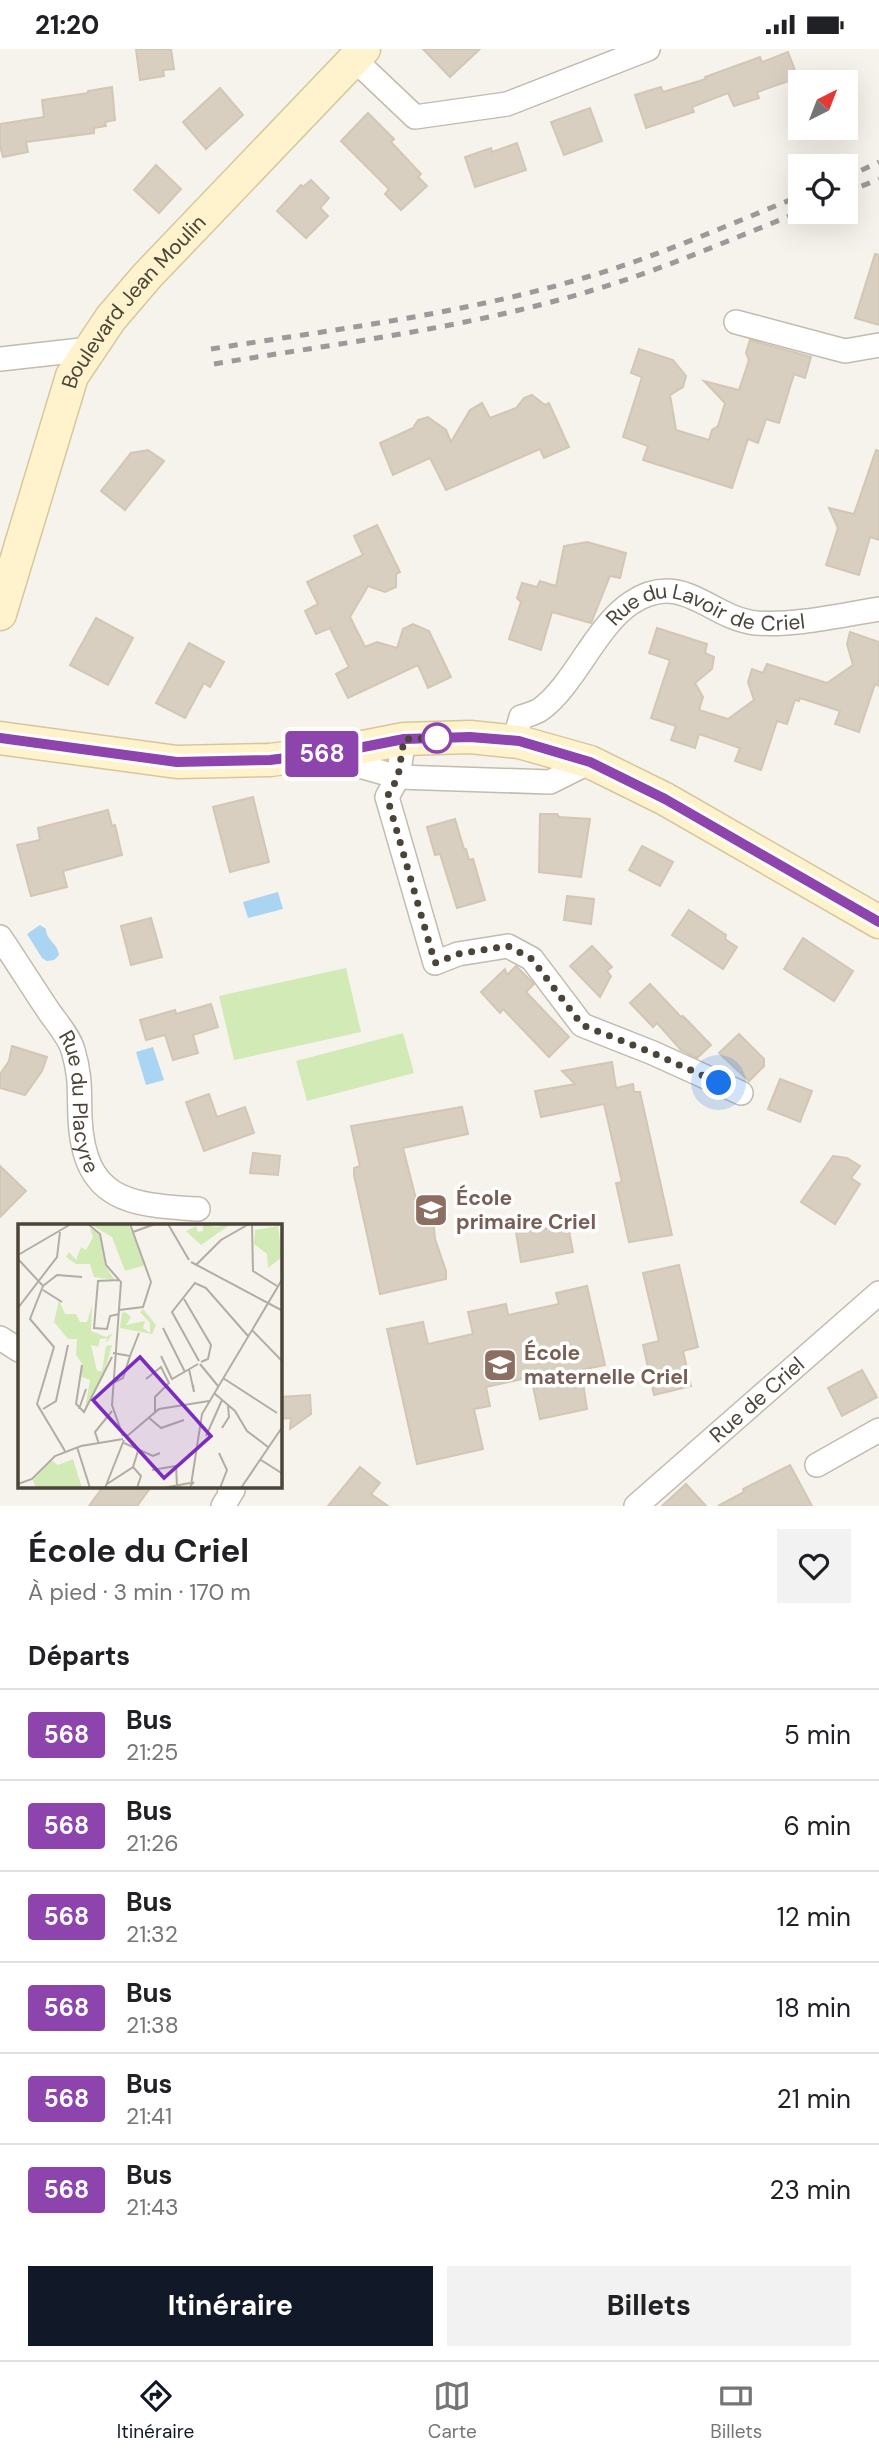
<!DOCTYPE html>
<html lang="fr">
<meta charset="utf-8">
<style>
body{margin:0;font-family:"DM Sans",sans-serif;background:#f2f2f2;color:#202124;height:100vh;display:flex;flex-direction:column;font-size:26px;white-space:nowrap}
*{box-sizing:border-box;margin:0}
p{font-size:23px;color:#757577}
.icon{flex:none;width:38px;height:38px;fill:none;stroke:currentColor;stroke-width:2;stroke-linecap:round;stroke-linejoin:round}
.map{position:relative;height:1457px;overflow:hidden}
.sheet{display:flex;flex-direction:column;background:#fff;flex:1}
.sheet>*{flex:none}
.badge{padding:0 14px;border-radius:5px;font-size:24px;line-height:46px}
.needle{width:46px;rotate:42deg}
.fabs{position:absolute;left:788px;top:21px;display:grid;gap:14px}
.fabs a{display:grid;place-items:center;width:70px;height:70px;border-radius:0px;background:#fff;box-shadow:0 7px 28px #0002;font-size:35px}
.you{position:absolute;width:35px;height:35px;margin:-18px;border:5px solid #fff;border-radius:50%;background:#1a73e8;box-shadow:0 0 0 10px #1a73e833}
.map>.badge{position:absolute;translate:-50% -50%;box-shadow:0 0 0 4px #fff}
h2{padding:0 28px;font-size:26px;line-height:63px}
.round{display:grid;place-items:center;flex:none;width:74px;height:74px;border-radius:0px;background:#f2f2f2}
.summary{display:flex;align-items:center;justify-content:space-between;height:119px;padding:0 28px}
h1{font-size:33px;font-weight:700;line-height:52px}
.action{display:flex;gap:14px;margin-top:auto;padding:14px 28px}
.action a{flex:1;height:80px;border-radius:0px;background:#111827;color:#fff;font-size:28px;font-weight:700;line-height:80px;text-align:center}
.action a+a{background:#f2f2f2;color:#202124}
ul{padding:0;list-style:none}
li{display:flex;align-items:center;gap:21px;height:91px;padding:0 28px;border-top:2px solid #e0e0e0}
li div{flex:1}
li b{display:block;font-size:26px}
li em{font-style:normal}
li .badge{min-width:77px;font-weight:700;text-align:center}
.status{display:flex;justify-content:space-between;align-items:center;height:49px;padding:0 35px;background:#fff;direction:ltr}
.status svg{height:19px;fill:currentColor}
.tabs{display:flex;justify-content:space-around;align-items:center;height:98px;border-top:2px solid #e0e0e0;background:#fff;font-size:19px;color:#757577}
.tabs a{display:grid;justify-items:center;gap:4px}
.tabs .current{color:#111827}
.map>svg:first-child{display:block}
.green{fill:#d2eab5}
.water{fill:#a9d4f2}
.building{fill:#d8cfc1;stroke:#d3c7b4;stroke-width:2}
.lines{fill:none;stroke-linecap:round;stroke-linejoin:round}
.street-casing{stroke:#c2bbae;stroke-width:26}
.secondary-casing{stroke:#d6c79b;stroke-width:35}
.street{stroke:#fff;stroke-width:23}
.secondary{stroke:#fff3cd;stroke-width:32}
.rail{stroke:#9a9a9a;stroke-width:5;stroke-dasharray:9 9;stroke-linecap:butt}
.line-casing{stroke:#fff;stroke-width:16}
.line{stroke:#8e44ad;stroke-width:10}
.walk{stroke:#4b4439;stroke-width:7;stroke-dasharray:0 12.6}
.stop-dot{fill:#fff;stroke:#8e44ad;stroke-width:3.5}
.labels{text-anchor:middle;stroke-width:7;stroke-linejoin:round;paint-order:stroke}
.street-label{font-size:21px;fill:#4b4439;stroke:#fff}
.education-label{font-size:21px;font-weight:bold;fill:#785e54;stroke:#fff;text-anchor:start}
.inset-road{fill:none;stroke:#b2ada4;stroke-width:2}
.view{fill:#7b2cbf;fill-opacity:0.15;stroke:#7b2cbf;stroke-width:3.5}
.inset-edge{fill:none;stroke:#4b4439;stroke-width:3.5}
</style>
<div class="status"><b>21:20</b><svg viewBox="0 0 49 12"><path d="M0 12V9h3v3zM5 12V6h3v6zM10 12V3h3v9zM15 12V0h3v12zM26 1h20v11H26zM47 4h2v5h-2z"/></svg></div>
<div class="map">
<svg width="879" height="1457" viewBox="0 0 879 1457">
<rect width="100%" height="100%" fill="#f6f3ec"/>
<g class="green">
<polygon points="346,919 361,983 234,1011 219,947"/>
<polygon points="403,984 414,1024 307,1052 296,1012"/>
</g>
<g class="water">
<polygon points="278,843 283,860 248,869 243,853"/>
<path d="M40 876 46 880C46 891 58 895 59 906L54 911 47 912 42 909 27 885Z"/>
<polygon points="153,998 164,1031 146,1036 136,1003"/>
</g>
<g class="building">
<polygon points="136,0 171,0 174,20 163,21 164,27 140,31"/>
<polygon points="423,0 480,0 450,28"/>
<polygon points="788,3 798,29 757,43 759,49 734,57 728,44 692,58 694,63 646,79 635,46 661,38 663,43 706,30 705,28 760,8 762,13"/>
<polygon points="112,38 115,71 105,73 106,77 94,79 94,84 26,93 28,103 3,108 0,97 0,75 44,68 42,51 88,44 88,42"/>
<polygon points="220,39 243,66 206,100 183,73"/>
<polygon points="590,59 602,92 564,106 551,73"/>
<polygon points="368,64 394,90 391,93 421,125 418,128 427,137 401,161 385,145 389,140 341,92"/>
<polygon points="517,94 526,121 475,138 465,108 491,99 492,103"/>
<polygon points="156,116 181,140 159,164 134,141"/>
<polygon points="311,131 329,149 320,159 328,167 306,189 277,162 301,136 303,138"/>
<polygon points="875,205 879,206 879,276 855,269"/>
<polygon points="750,291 811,308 805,329 794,325 779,374 766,370 758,394 748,390 732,439 643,411 648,397 623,388 642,328 631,324 639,300 673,311 686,327 683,338 670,346 676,381 709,391 712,381 718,377 725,354 704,332 739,341 749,311 746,304"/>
<polygon points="532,346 545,356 549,354 569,398 544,409 540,400 446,441 430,409 393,426 380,394 413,379 418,371 428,368 446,381 451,393 470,361 482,354 490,369 516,359 524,349"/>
<polygon points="148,401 164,412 125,461 101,442 131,404"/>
<polygon points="876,401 879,402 879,491 870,488 859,526 826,516 838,479 829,459 854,465"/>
<polygon points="377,476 400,523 396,525 396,538 385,543 368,537 350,568 365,598 377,593 397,599 403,580 413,575 429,582 451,628 428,639 418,616 348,649 336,625 349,618 330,579 316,585 305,562 318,555 307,533 363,506 354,487"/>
<polygon points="587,493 626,504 620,529 610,527 591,574 552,563 541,601 509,590 521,553 517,549 522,534 537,538 540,532 556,537 564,497"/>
<polygon points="96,569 133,589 108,636 70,616"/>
<polygon points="657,579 707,595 705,604 714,608 712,620 695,634 703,648 699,661 728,670 754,651 748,633 752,620 763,624 767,615 827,634 853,616 847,595 850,583 879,593 879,637 875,635 859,683 835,675 840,662 800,649 799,652 795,651 787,675 777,672 761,721 735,712 740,699 699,685 695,699 671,691 676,677 651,669 670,611 649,604"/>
<polygon points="189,594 224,613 210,638 204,634 185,669 156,654"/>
<polygon points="253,748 269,813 230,823 213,758"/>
<polygon points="108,761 112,777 115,776 122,806 63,822 67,838 31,847 17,796 40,791 38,779"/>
<polygon points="540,765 557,765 559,768 590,770 581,828 539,823"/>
<polygon points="455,770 464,800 466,800 469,811 473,810 485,851 457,859 440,805 435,806 427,778"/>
<polygon points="642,797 673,813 660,837 629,821"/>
<polygon points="567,847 594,850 591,875 564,871"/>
<polygon points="689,861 726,886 725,890 737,898 723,920 672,886"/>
<polygon points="151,869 162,908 131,916 121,877"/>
<polygon points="803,889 853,922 834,952 784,920"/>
<polygon points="592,897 612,918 607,922 611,927 600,948 570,917"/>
<polygon points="516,917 534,935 526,943 569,988 549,1008 503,960 500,964 481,943 505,920 507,926"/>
<polygon points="650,935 681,968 683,967 711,996 697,1009 681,1001 657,974 653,978 630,954"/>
<polygon points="211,955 218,978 193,986 198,1004 173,1011 165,986 146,991 140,971 175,961 176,965"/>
<polygon points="739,985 764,1010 764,1017 749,1032 719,1004"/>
<polygon points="12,997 47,1008 42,1022 25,1046 0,1039 0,1025 9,1012"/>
<polygon points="612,1013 616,1039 633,1035 634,1043 640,1043 672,1186 629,1193 616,1134 622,1133 604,1055 541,1068 535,1042 575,1035 562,1022"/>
<polygon points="780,1030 812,1042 800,1073 768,1060"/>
<polygon points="209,1045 217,1068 245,1058 254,1084 204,1102 186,1053"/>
<polygon points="462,1058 468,1085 403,1099 416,1150 431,1147 435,1190 446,1222 446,1230 380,1245 354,1126 354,1119 360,1117 351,1077"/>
<polygon points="253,1104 280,1107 278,1126 250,1124"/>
<polygon points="833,1107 847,1109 860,1117 851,1129 860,1135 835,1175 801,1153"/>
<polygon points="0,1117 26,1142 0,1168"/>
<polygon points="568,1177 573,1203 521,1213 516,1183"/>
<polygon points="679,1216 698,1298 683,1302 691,1337 654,1346 643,1296 659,1292 643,1224"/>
<polygon points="587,1237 605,1316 581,1321 587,1360 540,1370 531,1328 486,1338 490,1357 474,1360 483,1400 417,1415 387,1280 423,1273 428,1295 473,1285 468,1263 506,1255 508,1266 559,1255 556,1244"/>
<polygon points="862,1321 877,1348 842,1367 828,1339"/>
<polygon points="310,1346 311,1365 290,1380 291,1369 280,1370 280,1348"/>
<polygon points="790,1416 812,1457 718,1457 744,1443 743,1440"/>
<polygon points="360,1418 380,1434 371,1445 388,1457 328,1457"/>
<polygon points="686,1435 706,1457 662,1457"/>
<polygon points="103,1438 151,1438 137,1457 89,1457"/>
</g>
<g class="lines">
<g class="street-casing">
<g id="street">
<polyline points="355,11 415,68 507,55 648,0"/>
<polyline points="736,273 845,302 879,296"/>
<polyline points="0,310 90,300"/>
<polyline points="404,690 398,728 387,748 435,914 458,905 508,897 532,910 582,976 653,1004 741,1044"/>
<path id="s1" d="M519 693 518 678 521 668C527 666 536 664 541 660 574 636 596 577 631 554 683 520 709 569 756 574 795 577 841 566 879 560"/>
<polyline points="343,702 363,718 398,728 550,733 590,713"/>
<path id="s2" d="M0 888C17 913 33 939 50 964 58 975 69 988 73 1001 81 1028 79 1042 80 1069 84 1152 129 1156 198 1160"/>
<polyline points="0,1289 19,1301"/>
<polyline points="817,1416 879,1381"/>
<polyline points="223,1457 233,1441 229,1438"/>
<path id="s3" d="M636 1457 879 1244"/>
</g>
</g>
<g class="secondary-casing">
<g id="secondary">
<path id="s4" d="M0 565 72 327 111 269 147 227 364 0"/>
<polyline points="0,689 177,713 270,711 343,702 404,690 470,688 519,693 590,713 665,750 879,873"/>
</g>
</g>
<use href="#street" class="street"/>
<use href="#secondary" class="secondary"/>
<g class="rail">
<polyline points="845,129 879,113"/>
<polyline points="845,144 879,130"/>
<path d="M211 300C337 280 464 265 587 228 659 207 730 175 800 147"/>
<path d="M214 315C340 294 468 279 590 242 662 221 731 190 800 163"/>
</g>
</g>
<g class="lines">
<g class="line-casing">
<polyline id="line" points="0,689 177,713 270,711 343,702 404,690 470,688 519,692 590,713 665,750 879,873"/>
</g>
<use href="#line" class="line"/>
<polyline class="walk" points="437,689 448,689 404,690 398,728 387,748 435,914 458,905 508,897 532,910 582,976 653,1004 719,1034"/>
</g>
<defs>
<g id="school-square" transform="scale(1.75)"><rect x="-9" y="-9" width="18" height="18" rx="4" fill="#8d6e63" stroke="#fff"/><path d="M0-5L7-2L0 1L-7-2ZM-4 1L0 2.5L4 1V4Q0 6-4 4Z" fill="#fff"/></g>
</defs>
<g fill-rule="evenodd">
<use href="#school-square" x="431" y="1161"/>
<use href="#school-square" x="500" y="1316"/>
</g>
<circle class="stop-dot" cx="437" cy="689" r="14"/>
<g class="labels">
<g class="street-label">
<text dy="7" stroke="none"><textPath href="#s4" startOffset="345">Boulevard Jean Moulin</textPath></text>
<text dy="7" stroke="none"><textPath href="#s1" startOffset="264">Rue du Lavoir de Criel</textPath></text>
<text dy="7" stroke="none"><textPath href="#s2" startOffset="187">Rue du Placyre</textPath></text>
<text dy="7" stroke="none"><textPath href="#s3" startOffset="161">Rue de Criel</textPath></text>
</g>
<g class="education-label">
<text x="456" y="1156">École<tspan x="456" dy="24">primaire Criel</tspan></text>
<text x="524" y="1311">École<tspan x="524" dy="24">maternelle Criel</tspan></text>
</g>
</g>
<g transform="translate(18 1175)">
<rect width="264" height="264" fill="#f6f3ec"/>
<path d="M72 0H110L128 41 107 47 94 13ZM185 0 198 3 213 0 183 21 168 7 178 2 180 8 185 7ZM260 2 264 33 250 44 249 30 236 20 237 6ZM72 4 81 9 87 42 97 56 76 53 72 40H58L48 33 51 28 58 36 63 23 68 26 75 13ZM41 76 47 90H58L62 98H69L74 81 73 107 88 113 95 109 88 119 89 114 82 115 80 123 73 121 79 147H84L88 122 94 121 86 149 67 185 72 156 62 152 65 141 58 131 59 115H50L36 98ZM125 85 138 101 134 110 102 104 104 89 107 88 113 87 107 88 113 93 108 101 127 97 125 104 132 109V99L122 88ZM55 235 64 264H18L15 256 33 236 40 241Z" fill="#d2eab5"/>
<path class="inset-road" d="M70 0 82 10 88 41 103 58 94 181 105 212M150 0 171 36M234 0 235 47 259 62M115 8 137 0M0 31 53 0M0 35 25 62 39 51 64 53M173 38 265 87M178 41 203 16 231 0M25 62 12 95 36 123 19 180 47 227M25 66 44 78M166 75 193 121 190 135 183 138M0 84 39 33 42 8M101 86 125 83 133 58 112 0M101 90 92 92 89 105 76 104 80 57 101 56M145 104 167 148M234 106 265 138M112 132 121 109M143 132 154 155 180 140M181 137 154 88 177 59 188 64 230 112M182 140 200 162M64 141 58 180 66 188 94 133M171 145 176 168 175 161M205 154 259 189M128 155 143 143 151 159 137 173V188M95 159 105 154 112 132 95 129M196 169 217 187 229 207 250 223M25 185 38 177 50 121M61 185 68 165M130 193 143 204 166 196M204 204 211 193 210 181M188 212 204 176M108 213 141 185 191 177M106 219 135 232 142 229M81 220 77 208 94 187M59 223 72 264M201 229 209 246 202 264M243 236 265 250M115 243 123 252 119 264M134 246 158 242 159 262M176 258 173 261 184 190 265 54M0 260 14 255 37 232 63 222 105 215M89 260 115 243 120 227M87 264 106 216M145 264 172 259M223 264 265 202"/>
<path class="view" d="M122 133 193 212 146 254 75 176Z"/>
<rect width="264" height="264" class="inset-edge"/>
</g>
</svg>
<div class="fabs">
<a><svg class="needle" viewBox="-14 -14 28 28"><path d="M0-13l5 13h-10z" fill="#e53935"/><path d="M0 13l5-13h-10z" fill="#757577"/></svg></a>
<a><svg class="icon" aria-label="locate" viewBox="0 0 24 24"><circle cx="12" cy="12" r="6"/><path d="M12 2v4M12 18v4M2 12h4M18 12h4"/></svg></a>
</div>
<div class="you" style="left:719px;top:1034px"></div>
<b class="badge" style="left:322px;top:705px;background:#8e44ad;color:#fff">568</b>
</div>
<section class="sheet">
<div class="summary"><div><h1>École du Criel</h1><p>À pied · 3 min · 170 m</p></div><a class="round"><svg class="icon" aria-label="heart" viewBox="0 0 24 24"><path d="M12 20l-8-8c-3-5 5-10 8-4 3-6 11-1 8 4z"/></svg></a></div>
<h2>Départs</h2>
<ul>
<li><span class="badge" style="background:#8e44ad;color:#fff">568</span><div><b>Bus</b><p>21:25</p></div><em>5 min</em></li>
<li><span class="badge" style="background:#8e44ad;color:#fff">568</span><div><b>Bus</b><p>21:26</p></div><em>6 min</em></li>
<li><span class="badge" style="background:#8e44ad;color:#fff">568</span><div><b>Bus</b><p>21:32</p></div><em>12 min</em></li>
<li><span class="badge" style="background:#8e44ad;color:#fff">568</span><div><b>Bus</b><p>21:38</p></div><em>18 min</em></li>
<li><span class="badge" style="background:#8e44ad;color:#fff">568</span><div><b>Bus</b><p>21:41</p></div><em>21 min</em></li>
<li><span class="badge" style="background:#8e44ad;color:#fff">568</span><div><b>Bus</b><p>21:43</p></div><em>23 min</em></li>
</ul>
<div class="action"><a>Itinéraire</a><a>Billets</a></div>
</section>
<nav class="tabs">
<a class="current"><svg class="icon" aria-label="directions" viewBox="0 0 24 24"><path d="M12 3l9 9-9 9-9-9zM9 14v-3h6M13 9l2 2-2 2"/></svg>Itinéraire</a>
<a><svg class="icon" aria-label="map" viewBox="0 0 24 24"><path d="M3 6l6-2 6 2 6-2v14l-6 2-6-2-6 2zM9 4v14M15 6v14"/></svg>Carte</a>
<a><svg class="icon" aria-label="tickets" viewBox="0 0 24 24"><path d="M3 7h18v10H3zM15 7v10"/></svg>Billets</a>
</nav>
